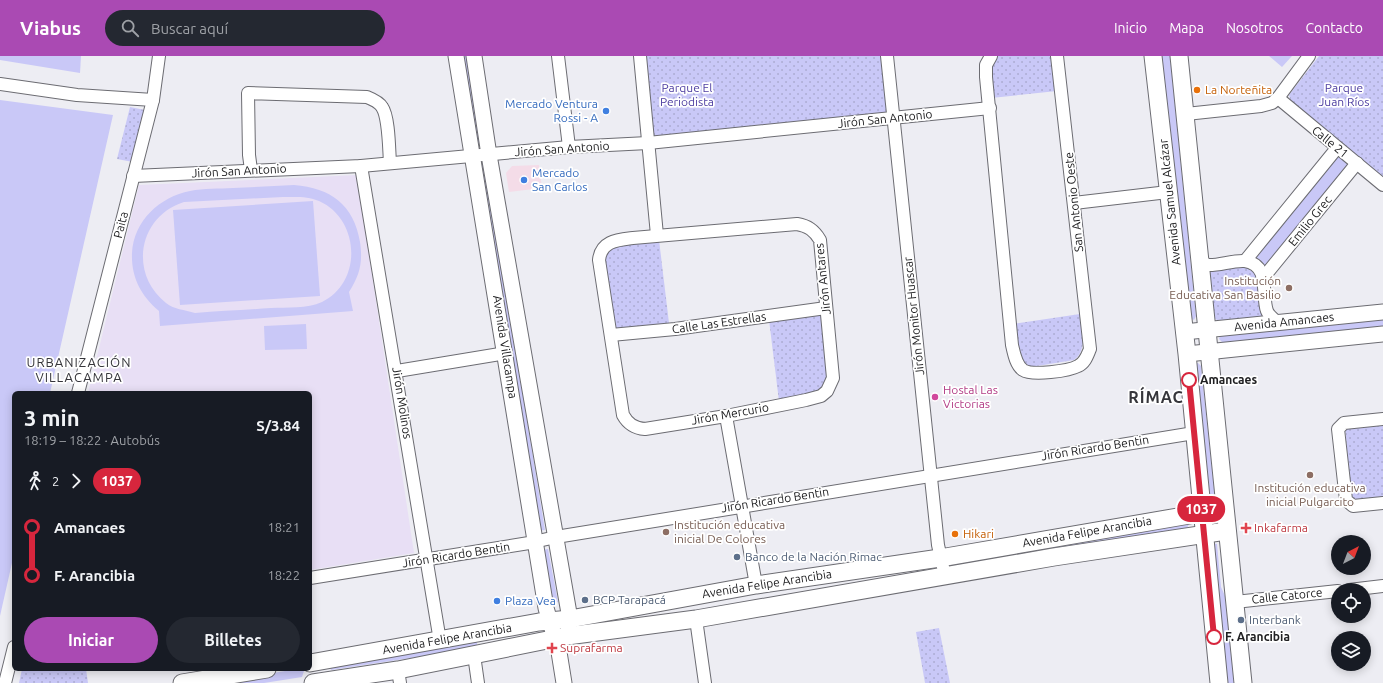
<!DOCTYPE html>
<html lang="es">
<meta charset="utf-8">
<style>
body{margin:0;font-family:Ubuntu,sans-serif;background:#242831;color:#f1f3f6;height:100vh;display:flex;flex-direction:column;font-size:15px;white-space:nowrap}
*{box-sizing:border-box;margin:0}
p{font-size:13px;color:#9ea1a6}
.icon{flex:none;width:22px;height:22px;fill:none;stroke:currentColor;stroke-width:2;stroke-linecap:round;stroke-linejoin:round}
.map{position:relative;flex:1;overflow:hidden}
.drawer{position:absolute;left:12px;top:335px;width:300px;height:280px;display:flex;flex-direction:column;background:#171b24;border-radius:6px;box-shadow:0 2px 10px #0003}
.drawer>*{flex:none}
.badge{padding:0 8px;border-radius:13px;font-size:14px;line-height:26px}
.needle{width:26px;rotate:42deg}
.buttons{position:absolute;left:1331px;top:479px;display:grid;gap:8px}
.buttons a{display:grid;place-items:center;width:40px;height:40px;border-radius:50%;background:#171b24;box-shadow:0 2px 10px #0003;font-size:20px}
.map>.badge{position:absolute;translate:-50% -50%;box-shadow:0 0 0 2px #fff}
.legs{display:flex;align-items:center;gap:6px;height:44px;padding:0 12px;font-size:13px}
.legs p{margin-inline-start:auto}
.summary{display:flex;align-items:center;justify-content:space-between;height:68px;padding:0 12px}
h1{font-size:22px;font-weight:700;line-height:30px}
.cta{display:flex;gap:8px;margin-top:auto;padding:8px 12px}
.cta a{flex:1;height:46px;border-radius:24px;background:#aa4ab3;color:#fff;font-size:16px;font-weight:700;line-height:46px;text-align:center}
.cta a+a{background:#242831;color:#f1f3f6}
ul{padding:0 12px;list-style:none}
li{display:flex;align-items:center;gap:14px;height:48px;font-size:15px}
li i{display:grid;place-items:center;width:6px;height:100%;margin:0 5px;background:currentColor}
li i::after{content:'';width:10px;height:10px;margin:-5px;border:3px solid;border-radius:50%;background:#171b24}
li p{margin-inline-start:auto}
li:first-child i{background:linear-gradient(#0000 50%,currentColor 0)}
li:last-child i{background:linear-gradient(currentColor 50%,#0000 0)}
header{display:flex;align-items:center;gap:24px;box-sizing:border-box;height:56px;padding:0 20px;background:#aa4ab3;color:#fff}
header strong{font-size:19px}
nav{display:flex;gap:22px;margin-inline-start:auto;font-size:14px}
.search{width:280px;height:36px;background:#242831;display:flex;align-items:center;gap:10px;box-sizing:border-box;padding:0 14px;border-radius:22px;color:#9ea1a6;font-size:15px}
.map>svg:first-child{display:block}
.commercial{fill:#f4dce8}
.education{fill:#e8dff5}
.grass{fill:#c9c8f7;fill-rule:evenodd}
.park{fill:url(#park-dots)}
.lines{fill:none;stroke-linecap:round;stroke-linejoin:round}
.minor-casing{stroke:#6c6c72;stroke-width:14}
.tertiary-casing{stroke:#6c6c72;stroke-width:17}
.secondary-casing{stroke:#6c6c72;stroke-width:19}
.minor{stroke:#fff;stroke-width:12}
.tertiary{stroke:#fff;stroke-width:15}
.secondary{stroke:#fff;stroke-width:17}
.line-1-casing{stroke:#fff;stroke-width:9}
.line-1{stroke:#d7263d;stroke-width:6}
.food-dot{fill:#e8710a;stroke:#fff;stroke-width:1.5}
.shop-dot{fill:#3f7fe0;stroke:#fff;stroke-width:1.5}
.education-dot{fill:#8d6e63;stroke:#fff;stroke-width:1.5}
.stop-1-dot{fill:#fff;stroke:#d7263d;stroke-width:2}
.hotel-dot{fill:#d1479c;stroke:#fff;stroke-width:1.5}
.health-dot{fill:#e0444e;stroke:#fff;stroke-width:1.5}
.service-dot{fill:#5c6f8a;stroke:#fff;stroke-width:1.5}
.labels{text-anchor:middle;stroke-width:3.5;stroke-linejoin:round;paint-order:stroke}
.park-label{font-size:12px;fill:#4e3ea1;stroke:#fff}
.food-label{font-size:12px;fill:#c56008;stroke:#fff;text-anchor:start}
.shop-label{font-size:12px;fill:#366cbe;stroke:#fff;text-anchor:start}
.street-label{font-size:12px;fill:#202022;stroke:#fff}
.education-label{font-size:12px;fill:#785e54;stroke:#fff;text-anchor:end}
.stop-label{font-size:12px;font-weight:bold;fill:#202022;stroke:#fff;text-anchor:start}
.hotel-label{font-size:12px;fill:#b23c85;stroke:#fff;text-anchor:start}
.health-label{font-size:12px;fill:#be3a42;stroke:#fff;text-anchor:start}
.service-label{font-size:12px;fill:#4e5e75;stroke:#fff;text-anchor:start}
.neighbourhood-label{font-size:13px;letter-spacing:1px;fill:#36363b;stroke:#fff}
.district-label{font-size:16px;font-weight:bold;letter-spacing:1px;fill:#36363b;stroke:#fff}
</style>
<header>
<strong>Viabus</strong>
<div class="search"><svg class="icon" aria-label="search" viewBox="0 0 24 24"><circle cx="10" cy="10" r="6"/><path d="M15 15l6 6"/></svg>Buscar aquí</div>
<nav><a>Inicio</a><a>Mapa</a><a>Nosotros</a><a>Contacto</a></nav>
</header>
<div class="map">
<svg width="1383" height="627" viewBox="0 0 1383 627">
<defs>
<pattern id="park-dots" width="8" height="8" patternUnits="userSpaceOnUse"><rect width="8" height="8" fill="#c9c8f7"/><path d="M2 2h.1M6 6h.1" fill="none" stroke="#acacd3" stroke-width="1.8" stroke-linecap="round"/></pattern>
</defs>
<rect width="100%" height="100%" fill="#ededf3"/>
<polygon class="commercial" points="539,109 542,132 509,136 506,117 512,110"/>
<polygon class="education" points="357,119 414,497 310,514 310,337 88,337 139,129"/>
<g class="grass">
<polygon points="0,0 81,0 80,17 0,4"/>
<polygon points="461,0 469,0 482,85 474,89"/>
<polygon points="1159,0 1170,0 1196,260 1194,264 1191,262"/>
<polygon points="1269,0 1292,0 1282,11"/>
<polygon points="0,44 113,59 50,337 14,337 14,498 0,560"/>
<path d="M1336 100C1341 100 1346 105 1348 110L1265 212 1253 201Z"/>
<polygon points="479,108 485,108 545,474 537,475"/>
<path d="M294 129C331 132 354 149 360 186 363 206 360 219 349 236L353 255 160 270 159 255C141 240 131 221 132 197 134 164 160 141 190 135 204 132 219 133 233 132 254 131 274 130 294 129ZM283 141C296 141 308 140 319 145 360 163 363 226 322 246 307 253 287 251 271 252 245 254 220 255 195 257 185 254 173 253 166 247 128 217 139 160 184 146Z"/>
<polygon points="313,145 320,240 180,249 173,154"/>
<polygon points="1383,261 1383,272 1224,288 1219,283 1220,280"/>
<polygon points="306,268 307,293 265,294 264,270"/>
<polygon points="1194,307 1198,307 1201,310 1215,442 1213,446 1210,446"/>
<polygon points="1190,466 1187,472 956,510 952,508"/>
<polygon points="1211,487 1217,488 1221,531 1225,540 1234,627 1225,627"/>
<polygon points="548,493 558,546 551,548 541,494"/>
<polygon points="477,584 477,592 331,614 329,608"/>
<polygon points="297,613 304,615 302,621 264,627 215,627"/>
</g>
<g class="park">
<polygon points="643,0 882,0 887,55 884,59 654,82 651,77"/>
<polygon points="993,0 1053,0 1057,35 991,42 988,8"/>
<polygon points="1319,0 1383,0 1383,121 1291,46 1289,39"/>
<polygon points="130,51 145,54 133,106 117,103"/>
<polygon points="659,184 669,267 617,274 614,270 603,195 608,190"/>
<polygon points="1244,210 1256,218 1264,261 1220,266 1214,262 1206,216"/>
<polygon points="819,258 823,261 830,321 819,337 779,345 769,264"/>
<path d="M1080 258C1082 274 1088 293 1074 304L1031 311C1015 304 1016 283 1013 268Z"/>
<polygon points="1383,369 1383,442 1352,445 1345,372"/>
<polygon points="939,572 950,627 925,627 916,576"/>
<polygon points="22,613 86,613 88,627 19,627"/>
</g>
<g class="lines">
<g class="minor-casing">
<g id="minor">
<polyline points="558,0 569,91"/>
<polyline points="640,0 657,179"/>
<polyline points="887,0 938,489 945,520"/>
<path d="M991 0 986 9V21L1012 289C1014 298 1016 309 1023 314 1032 320 1069 315 1078 310 1085 307 1087 300 1090 293L1057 0"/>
<polyline points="0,28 77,39 153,44"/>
<polyline points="1278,42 1383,129"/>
<polyline points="1186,58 1261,50 1272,47 1278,42 1309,0"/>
<polyline points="361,110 440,585"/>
<path d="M251 114 249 99 248 37 367 41C372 43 379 46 382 51 389 61 389 93 390 107"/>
<polyline points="133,120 361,110 569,91 648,87 990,52"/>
<polyline points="1074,147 1168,136"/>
<path d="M797 168C808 170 814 174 820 184L833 322 827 335 821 340 806 344 726 360 645 373C634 372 628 368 623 359L599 204C601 185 617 184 633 182Z"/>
<path d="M1200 204 1207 209C1219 210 1232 204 1245 205 1271 209 1261 239 1267 255 1269 260 1274 263 1278 267"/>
<polyline points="1245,205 1337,92"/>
<polyline points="1263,222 1357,107"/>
<polyline points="611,279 675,273 826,252"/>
<polyline points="397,315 506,297"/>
<polyline points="78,337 153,44 159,0"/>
<polyline points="726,360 756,529"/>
<polyline points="1383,363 1344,367 1338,373 1346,444 1353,450 1383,447"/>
<polyline points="310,522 529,487 556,481 1194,377"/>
<polyline points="1349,534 1383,530"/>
<polyline points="1235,546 1338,535"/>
<polyline points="696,563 705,627"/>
<polyline points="474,599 478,627"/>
<polyline points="398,614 400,627"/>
<polyline points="5,627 14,591"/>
</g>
</g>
<g class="tertiary-casing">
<g id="tertiary">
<polyline points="456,0 546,552 559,596 564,627"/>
<polyline points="474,0 489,99 570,563 568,575"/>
<polyline points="1184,276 1383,256"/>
<polyline points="1187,298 1383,278"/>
</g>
</g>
<g class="secondary-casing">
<g id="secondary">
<polyline points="1153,0 1187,298 1219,627"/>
<polyline points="1179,0 1243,627"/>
<polyline points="310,607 539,566 570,563 756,529 940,502 1201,457 1224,456"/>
<polyline points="182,627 267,613"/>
<polyline points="313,627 398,614 567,580 696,563 1054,501 1226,475"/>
</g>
</g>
<use href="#minor" class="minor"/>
<use href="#tertiary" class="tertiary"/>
<use href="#secondary" class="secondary"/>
</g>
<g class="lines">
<g class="line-1-casing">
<polyline id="line-1" points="1189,324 1214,581"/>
</g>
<use href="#line-1" class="line-1"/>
</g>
<g class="food-dot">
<circle cx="1197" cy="34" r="4"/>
<circle cx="955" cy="478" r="4"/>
</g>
<g class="shop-dot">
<circle cx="606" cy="55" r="4"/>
<circle cx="524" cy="124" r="4"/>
<circle cx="497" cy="545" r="4"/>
</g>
<g class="education-dot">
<circle cx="1289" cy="232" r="4"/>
<circle cx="1310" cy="419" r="4"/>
<circle cx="666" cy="476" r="4"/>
</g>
<g class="stop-1-dot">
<circle cx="1189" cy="324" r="7"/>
<circle cx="1214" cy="581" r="7"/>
</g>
<circle class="hotel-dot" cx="935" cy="341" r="4"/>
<g class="health-dot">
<path d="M1244 466h4v4h4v4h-4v4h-4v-4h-4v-4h4z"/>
<path d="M550 586h4v4h4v4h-4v4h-4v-4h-4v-4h4z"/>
</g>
<g class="service-dot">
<circle cx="737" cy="501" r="4"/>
<circle cx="585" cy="544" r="4"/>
<circle cx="1241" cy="564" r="4"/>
</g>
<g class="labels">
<g class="park-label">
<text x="687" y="36">Parque El<tspan x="687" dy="14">Periodista</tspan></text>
<text x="1344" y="36">Parque<tspan x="1344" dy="14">Juan Ríos</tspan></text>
</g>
<g class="food-label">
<text x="1205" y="38">La Norteñita</text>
<text x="963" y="482">Hikari</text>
</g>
<g class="shop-label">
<text x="598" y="52" text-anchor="end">Mercado Ventura<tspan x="598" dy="14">Rossi - A</tspan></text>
<text x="532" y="121">Mercado<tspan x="532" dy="14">San Carlos</tspan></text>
<text x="505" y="549">Plaza Vea</text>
</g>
<g class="street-label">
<text transform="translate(885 63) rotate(-6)" y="4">Jirón San Antonio</text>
<text transform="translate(1330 86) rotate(39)" y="4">Calle 21</text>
<text transform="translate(562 93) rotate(-4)" y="4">Jirón San Antonio</text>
<text transform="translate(239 115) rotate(-3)" y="4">Jirón San Antonio</text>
<text transform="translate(1074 146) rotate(-96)" y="4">San Antonio Oeste</text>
<text transform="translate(1170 146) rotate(-96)" y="4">Avenida Samuel Alcázar</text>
<text transform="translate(1310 165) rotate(-51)" y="4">Emilio Grec</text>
<text transform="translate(121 169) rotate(-76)" y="4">Paita</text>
<text transform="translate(823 223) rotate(-96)" y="4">Jirón Antares</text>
<text transform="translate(914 260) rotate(-96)" y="4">Jirón Monitor Huascar</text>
<text transform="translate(1284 266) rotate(-6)" y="4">Avenida Amancaes</text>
<text transform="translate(719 267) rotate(-8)" y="4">Calle Las Estrellas</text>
<text transform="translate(505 291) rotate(81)" y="4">Avenida Villacampa</text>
<text transform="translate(402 347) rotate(81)" y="4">Jirón Molinos</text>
<text transform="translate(730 358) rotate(-10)" y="4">Jirón Mercurio</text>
<text transform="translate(1095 392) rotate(-9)" y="4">Jirón Ricardo Bentin</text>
<text transform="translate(775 444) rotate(-9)" y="4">Jirón Ricardo Bentin</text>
<text transform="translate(1087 476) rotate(-10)" y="4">Avenida Felipe Arancibia</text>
<text transform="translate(456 499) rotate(-9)" y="4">Jirón Ricardo Bentin</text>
<text transform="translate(767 528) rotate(-9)" y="4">Avenida Felipe Arancibia</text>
<text transform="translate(1287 540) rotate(-6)" y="4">Calle Catorce</text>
<text transform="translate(447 583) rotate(-10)" y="4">Avenida Felipe Arancibia</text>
</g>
<g class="education-label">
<text x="1281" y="229">Institución<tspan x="1281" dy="14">Educativa San Basilio</tspan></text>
<text x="1310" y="436" text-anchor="middle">Institución educativa<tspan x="1310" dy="14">inicial Pulgarcito</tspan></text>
<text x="674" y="473" text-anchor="start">Institución educativa<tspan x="674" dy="14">inicial De Colores</tspan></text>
</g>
<g class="stop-label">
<text x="1200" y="328">Amancaes</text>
<text x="1225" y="585">F. Arancibia</text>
</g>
<g class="hotel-label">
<text x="943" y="338">Hostal Las<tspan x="943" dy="14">Victorias</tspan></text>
</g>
<g class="health-label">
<text x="1254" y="476">Inkafarma</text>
<text x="560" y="596">Suprafarma</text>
</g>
<g class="service-label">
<text x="745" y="505">Banco de la Nación Rimac</text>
<text x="593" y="548">BCP Tarapacá</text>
<text x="1249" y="568">Interbank</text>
</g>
<g class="neighbourhood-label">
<text x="79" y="311">URBANIZACIÓN<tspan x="79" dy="15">VILLACAMPA</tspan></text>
</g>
<g class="district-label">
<text x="1156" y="347">RÍMAC</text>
</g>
</g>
</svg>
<div class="buttons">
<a><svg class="needle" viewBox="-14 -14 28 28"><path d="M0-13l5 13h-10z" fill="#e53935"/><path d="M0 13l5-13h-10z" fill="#9ea1a6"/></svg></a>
<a><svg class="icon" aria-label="locate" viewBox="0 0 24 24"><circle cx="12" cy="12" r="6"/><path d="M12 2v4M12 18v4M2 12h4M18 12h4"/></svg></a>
<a><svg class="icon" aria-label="layers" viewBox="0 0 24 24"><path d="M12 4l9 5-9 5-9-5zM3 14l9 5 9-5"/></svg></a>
</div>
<b class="badge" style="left:1201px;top:453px;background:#d7263d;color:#fff">1037</b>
<section class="drawer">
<div class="summary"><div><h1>3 min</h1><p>18:19 – 18:22 · Autobús</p></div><b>S/3.84</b></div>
<div class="legs"><svg class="icon" aria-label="walk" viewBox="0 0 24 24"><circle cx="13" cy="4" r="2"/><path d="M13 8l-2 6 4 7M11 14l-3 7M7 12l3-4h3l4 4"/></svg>2<svg class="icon" aria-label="forward" viewBox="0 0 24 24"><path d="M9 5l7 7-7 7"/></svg><b class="badge" style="background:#d7263d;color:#fff">1037</b></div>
<ul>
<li><i style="color:#d7263d"></i><b>Amancaes</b><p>18:21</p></li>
<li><i style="color:#d7263d"></i><b>F. Arancibia</b><p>18:22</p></li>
</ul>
<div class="cta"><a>Iniciar</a><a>Billetes</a></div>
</section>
</div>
